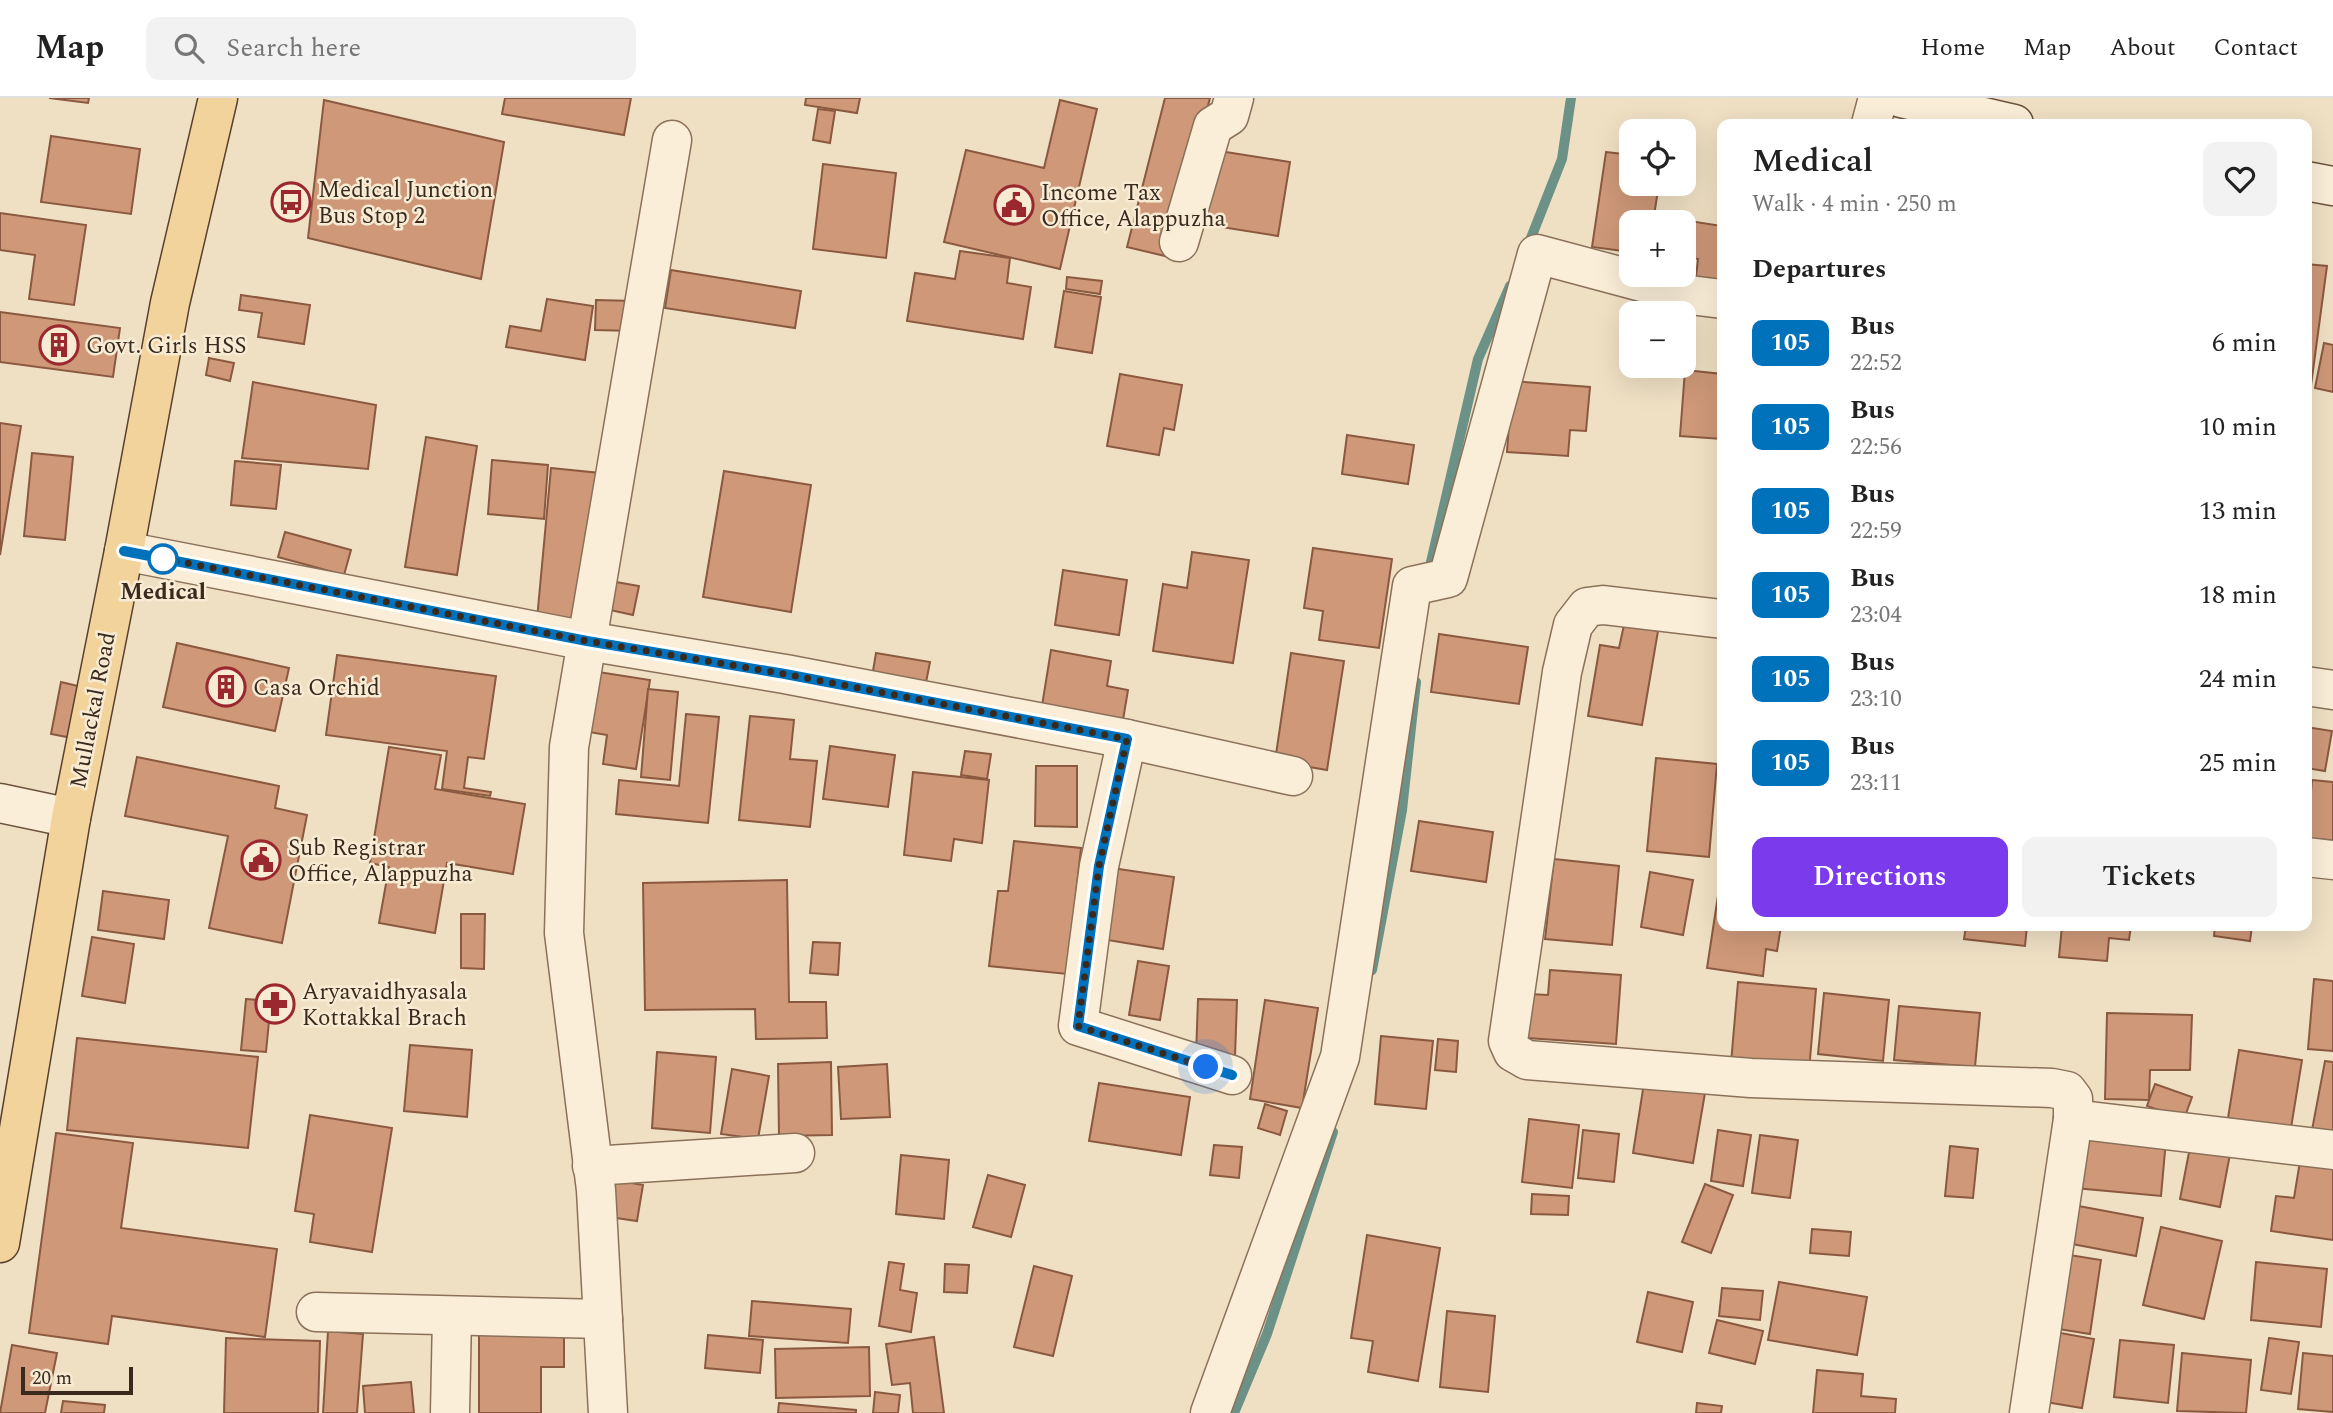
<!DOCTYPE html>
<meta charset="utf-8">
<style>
body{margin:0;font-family:Spectral,serif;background:#f2f2f2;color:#222;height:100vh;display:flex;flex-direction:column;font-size:26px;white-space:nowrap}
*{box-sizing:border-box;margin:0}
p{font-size:23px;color:#767676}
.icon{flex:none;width:38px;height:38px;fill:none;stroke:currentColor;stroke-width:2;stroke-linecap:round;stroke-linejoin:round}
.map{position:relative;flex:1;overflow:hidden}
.side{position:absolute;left:1717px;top:21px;width:595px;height:812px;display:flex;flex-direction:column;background:#fff;border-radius:14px;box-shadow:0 7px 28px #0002}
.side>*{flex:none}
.badge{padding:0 14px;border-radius:10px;font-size:24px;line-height:46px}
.controls{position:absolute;left:1619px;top:21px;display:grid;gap:14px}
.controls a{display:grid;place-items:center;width:77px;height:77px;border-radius:14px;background:#fff;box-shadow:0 7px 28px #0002;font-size:35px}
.scale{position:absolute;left:21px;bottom:18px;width:112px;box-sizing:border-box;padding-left:7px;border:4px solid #3a2a1e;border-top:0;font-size:19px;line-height:24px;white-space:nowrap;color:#3a2a1e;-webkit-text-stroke:5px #f7ebd4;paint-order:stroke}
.you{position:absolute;width:35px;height:35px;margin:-18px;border:5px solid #fff;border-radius:50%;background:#1a73e8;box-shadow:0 0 0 10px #1a73e833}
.map>.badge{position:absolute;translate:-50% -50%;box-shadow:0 0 0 4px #fff}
h2{padding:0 35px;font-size:26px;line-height:63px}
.round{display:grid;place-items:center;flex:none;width:74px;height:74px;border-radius:14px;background:#f2f2f2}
.summary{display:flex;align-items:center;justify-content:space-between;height:119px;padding:0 35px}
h1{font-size:33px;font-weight:600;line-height:52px}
.cta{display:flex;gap:14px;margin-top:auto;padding:14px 35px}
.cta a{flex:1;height:80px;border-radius:14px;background:#7c3aed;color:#fff;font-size:28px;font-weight:600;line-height:80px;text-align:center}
.cta a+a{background:#f2f2f2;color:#222}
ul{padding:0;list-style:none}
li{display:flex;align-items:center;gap:21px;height:84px;padding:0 35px}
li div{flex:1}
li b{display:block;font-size:26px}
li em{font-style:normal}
li .badge{min-width:77px;font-weight:700;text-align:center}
header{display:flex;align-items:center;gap:42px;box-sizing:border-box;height:98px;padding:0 35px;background:#fff;border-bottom:2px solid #e0e0e0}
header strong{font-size:33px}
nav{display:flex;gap:38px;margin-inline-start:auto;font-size:24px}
.search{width:490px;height:63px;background:#f2f2f2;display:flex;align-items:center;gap:18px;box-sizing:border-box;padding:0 24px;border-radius:14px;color:#767676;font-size:26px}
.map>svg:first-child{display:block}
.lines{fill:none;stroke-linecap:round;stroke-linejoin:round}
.stream{stroke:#6c9186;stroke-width:10}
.building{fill:#ce9879;stroke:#8b593f;stroke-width:2}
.street-casing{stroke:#8b715a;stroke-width:41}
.secondary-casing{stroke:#6d523d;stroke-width:41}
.primary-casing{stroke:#59402e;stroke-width:41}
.street{stroke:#faeed8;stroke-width:38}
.secondary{stroke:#faeed8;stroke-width:38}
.primary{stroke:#f3d39c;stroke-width:38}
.line-casing{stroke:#fff;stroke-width:16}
.line{stroke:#0072bc;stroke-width:10}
.walk{stroke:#3a2a1e;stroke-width:7;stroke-dasharray:0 12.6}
.stop-dot{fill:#fff;stroke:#0072bc;stroke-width:3.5}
.labels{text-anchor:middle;stroke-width:5;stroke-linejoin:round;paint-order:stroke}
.poi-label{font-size:23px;fill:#3a2a1e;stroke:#f7ebd4;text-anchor:start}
.stop-label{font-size:23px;font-weight:bold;fill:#3a2a1e;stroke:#f7ebd4}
.street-label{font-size:23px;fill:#3a2a1e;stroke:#f7ebd4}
</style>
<header>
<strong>Map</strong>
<div class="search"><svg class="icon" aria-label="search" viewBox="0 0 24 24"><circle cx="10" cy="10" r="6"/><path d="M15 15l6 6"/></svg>Search here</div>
<nav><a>Home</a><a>Map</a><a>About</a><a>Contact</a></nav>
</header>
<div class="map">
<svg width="2333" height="1315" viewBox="0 0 2333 1315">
<rect width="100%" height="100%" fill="#efe0c4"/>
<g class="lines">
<g class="stream">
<polyline points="1527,150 1562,61 1571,0"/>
<polyline points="1428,477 1478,261 1510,188"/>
<polyline points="1372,872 1402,712 1416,584"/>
<polyline points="1234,1315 1267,1236 1333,1034"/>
</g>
</g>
<g class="building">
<polygon points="49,0 89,0 88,5"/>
<polygon points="505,0 631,0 624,37 502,16"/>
<polygon points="806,0 860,0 857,15 805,7"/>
<polygon points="1165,0 1210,0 1169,159 1127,149"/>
<polygon points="324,2 504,44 481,181 308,140"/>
<polygon points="1060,2 1097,11 1060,171 944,144 966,52 1044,70"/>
<polygon points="818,11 835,13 830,45 813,42"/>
<polygon points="51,38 140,51 131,116 41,104"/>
<polygon points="1213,52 1290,64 1278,138 1202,126"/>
<polygon points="1606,54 1631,57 1631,86 1659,86 1653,124 1631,124 1631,154 1592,149"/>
<polygon points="823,66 896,75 886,160 813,151"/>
<polygon points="0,115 86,127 74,207 29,201 35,157 0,152"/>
<polygon points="1670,120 1722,128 1722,200 1694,195 1698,161 1684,159 1684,124 1669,124"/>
<polygon points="960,153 1010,160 1007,185 1031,189 1023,241 907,223 915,175 955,181"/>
<polygon points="2306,166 2327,168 2310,295 2306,294"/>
<polygon points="671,172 801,193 795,230 665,210"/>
<polygon points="1067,179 1102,183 1100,196 1066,191"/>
<polygon points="1064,193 1101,199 1092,255 1055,249"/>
<polygon points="241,197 310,207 304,246 258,239 262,215 239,212"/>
<polygon points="547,201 593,208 585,262 506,249 510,228 541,233"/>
<polygon points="596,202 635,203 634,233 595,232"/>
<polygon points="0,214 120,230 113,279 0,264"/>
<polygon points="2324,245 2333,247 2333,294 2315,290"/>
<polygon points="209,260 234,265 230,283 206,277"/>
<polygon points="1685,272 1722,276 1722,341 1680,338"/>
<polygon points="1120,276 1182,287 1174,332 1164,330 1159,357 1107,348"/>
<polygon points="1512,283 1590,289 1586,333 1570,332 1568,358 1507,354"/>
<polygon points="253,284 376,307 368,371 242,360"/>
<polygon points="0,325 21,328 0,457"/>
<polygon points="1347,337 1414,347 1408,386 1342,376"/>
<polygon points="426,339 477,348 457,477 405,469"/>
<polygon points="32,355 73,359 65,442 24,438"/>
<polygon points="492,362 548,367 544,421 488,416"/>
<polygon points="235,363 281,367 276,411 231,407"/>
<polygon points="551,370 600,375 587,526 537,521"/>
<polygon points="724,373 811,387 791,514 703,499"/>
<polygon points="285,434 351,452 344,477 278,459"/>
<polygon points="1313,450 1392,461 1379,550 1319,542 1323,513 1304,510"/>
<polygon points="1192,454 1249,462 1233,565 1153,553 1163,486 1187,490"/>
<polygon points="1063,472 1127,482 1119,537 1055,527"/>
<polygon points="616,484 639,488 633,517 610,512"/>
<polygon points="1624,527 1658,533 1642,627 1588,618 1600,547 1619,550"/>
<polygon points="1439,536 1528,549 1519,606 1431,594"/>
<polygon points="177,545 289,570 275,633 163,609"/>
<polygon points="1051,552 1111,563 1107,588 1128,592 1122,628 1040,620"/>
<polygon points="876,555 930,564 923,600 870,591"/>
<polygon points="1291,555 1344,563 1327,672 1275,663"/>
<polygon points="337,557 496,578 484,661 468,659 464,690 491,694 490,698 442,691 447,653 326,637"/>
<polygon points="592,573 650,582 636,671 603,666 607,637 583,633"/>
<polygon points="61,584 82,589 72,640 51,636"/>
<polygon points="648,591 678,594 670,682 641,679"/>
<polygon points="686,616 719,619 708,725 616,716 619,682 679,688"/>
<polygon points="750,618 794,622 790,661 817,663 810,729 739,722"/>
<polygon points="2306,629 2332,633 2325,673 2306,670"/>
<polygon points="830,648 895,657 888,709 823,701"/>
<polygon points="389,649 441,657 435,691 525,706 513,776 447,765 435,835 379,825 389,769 370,765"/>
<polygon points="965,653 991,656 987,681 961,677"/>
<polygon points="137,659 279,688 275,710 307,717 282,845 209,830 228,738 125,718"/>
<polygon points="1656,660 1717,666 1709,759 1647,753"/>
<polygon points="1036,668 1077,668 1077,729 1035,728"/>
<polygon points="913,674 989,682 982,745 954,741 951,763 904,757"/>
<polygon points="2312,682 2333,684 2333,752 2306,750"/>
<polygon points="1419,723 1493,734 1486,784 1411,773"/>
<polygon points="1014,743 1081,750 1067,876 989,868 998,793 1008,793"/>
<polygon points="1554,761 1619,768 1612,847 1545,841"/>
<polygon points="1105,769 1174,779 1163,851 1095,840"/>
<polygon points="1650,774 1693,782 1683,837 1641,829"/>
<polygon points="1721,778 1722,828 1781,828 1777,853 1766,851 1763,878 1707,870"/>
<polygon points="787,782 789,904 826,904 827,940 756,941 755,911 645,912 643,785"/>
<polygon points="103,793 169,802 164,841 98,832"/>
<polygon points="461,816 485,816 484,871 461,870"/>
<polygon points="1966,828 2027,828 2025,848 1964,841"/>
<polygon points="2062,828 2131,828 2129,842 2109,840 2107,863 2059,859"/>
<polygon points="2215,828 2252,828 2250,843 2214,838"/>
<polygon points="92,839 134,846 125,905 82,898"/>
<polygon points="813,844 840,845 838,877 810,875"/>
<polygon points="1138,863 1169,868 1160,922 1129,917"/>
<polygon points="1550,872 1621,877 1616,946 1527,940 1530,896 1548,897"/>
<polygon points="2314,881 2333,883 2333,953 2308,951"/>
<polygon points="1738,884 1816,891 1809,973 1731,965"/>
<polygon points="1824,895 1889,902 1883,963 1818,956"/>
<polygon points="246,901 271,903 266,954 241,952"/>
<polygon points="1198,901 1237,902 1235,959 1196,958"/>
<polygon points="1265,902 1318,910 1302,1010 1250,1001"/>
<polygon points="1899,908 1980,915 1975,969 1894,962"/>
<polygon points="2107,915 2192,917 2190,972 2150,972 2149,1002 2105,1001"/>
<polygon points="1381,938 1433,943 1426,1011 1375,1006"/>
<polygon points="77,940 258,959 248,1050 67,1032"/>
<polygon points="1438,941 1458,943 1456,974 1435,972"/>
<polygon points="410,947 472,952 467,1019 404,1013"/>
<polygon points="2239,952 2302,962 2291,1030 2228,1020"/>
<polygon points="657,954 716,959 710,1035 652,1030"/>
<polygon points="2325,963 2333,964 2333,1036 2312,1032"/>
<polygon points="831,964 832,1037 779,1038 778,966"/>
<polygon points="887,966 890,1019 841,1021 838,969"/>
<polygon points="732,971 769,978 758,1041 721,1036"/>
<polygon points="1099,985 1190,999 1181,1057 1089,1043"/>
<polygon points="1644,985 1705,995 1693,1065 1633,1055"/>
<polygon points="2155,986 2192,999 2184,1021 2147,1008"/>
<polygon points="1265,1006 1287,1013 1280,1037 1258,1030"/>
<polygon points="310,1017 392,1030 372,1154 310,1144 314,1116 295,1113"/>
<polygon points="1529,1021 1579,1027 1572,1090 1522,1084"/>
<polygon points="2080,1031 2166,1042 2161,1098 2075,1090"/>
<polygon points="1583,1032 1619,1036 1614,1084 1578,1080"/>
<polygon points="1718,1032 1751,1037 1743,1088 1711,1083"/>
<polygon points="56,1035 133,1045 121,1130 277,1151 265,1239 112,1218 108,1246 29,1235"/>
<polygon points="1760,1037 1798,1042 1790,1100 1752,1095"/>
<polygon points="2191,1044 2231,1051 2220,1109 2180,1101"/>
<polygon points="1214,1047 1242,1049 1239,1080 1210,1077"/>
<polygon points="1950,1048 1978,1051 1973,1100 1945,1098"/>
<polygon points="901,1057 949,1062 944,1121 896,1116"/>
<polygon points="2301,1057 2333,1062 2333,1142 2271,1133 2276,1098 2294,1100"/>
<polygon points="988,1077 1025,1087 1011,1139 973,1129"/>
<polygon points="608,1081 643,1087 637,1123 602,1118"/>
<polygon points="1705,1086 1733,1097 1711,1155 1682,1144"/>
<polygon points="1532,1096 1569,1098 1568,1117 1531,1116"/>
<polygon points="2068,1106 2143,1120 2136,1158 2061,1144"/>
<polygon points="2161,1129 2222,1143 2204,1221 2143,1207"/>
<polygon points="1812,1131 1851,1134 1849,1158 1810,1155"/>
<polygon points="1367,1137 1440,1150 1418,1283 1368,1274 1373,1243 1351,1240"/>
<polygon points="2057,1155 2101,1162 2090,1236 2046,1229"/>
<polygon points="889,1164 904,1166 900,1192 917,1195 911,1234 879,1228"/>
<polygon points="2256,1164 2327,1171 2321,1229 2251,1222"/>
<polygon points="945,1166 969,1167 967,1195 944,1194"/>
<polygon points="1034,1168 1072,1178 1053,1258 1014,1249"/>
<polygon points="1779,1184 1867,1199 1857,1257 1768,1242"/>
<polygon points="1722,1190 1763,1193 1760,1222 1719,1218"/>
<polygon points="1648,1194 1693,1204 1682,1254 1637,1244"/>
<polygon points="752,1203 851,1211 848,1245 749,1238"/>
<polygon points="1447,1213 1495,1218 1488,1294 1440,1289"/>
<polygon points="1717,1222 1763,1233 1755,1266 1709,1255"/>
<polygon points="479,1230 564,1231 564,1269 541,1269 541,1315 479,1315"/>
<polygon points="2044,1232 2094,1241 2082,1310 2033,1302"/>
<polygon points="328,1233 363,1236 357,1315 323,1315"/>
<polygon points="708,1237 763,1242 760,1275 705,1270"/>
<polygon points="934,1239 944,1315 913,1315 910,1285 892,1287 886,1246"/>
<polygon points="226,1240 320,1243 318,1315 224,1315"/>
<polygon points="2269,1240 2299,1244 2291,1296 2261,1292"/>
<polygon points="2120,1242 2174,1247 2168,1305 2114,1299"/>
<polygon points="12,1247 57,1255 45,1315 0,1315"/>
<polygon points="869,1249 870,1298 776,1300 775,1251"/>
<polygon points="2182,1255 2251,1262 2246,1315 2177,1313"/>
<polygon points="2303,1255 2333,1258 2333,1314 2298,1311"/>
<polygon points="1817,1272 1863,1276 1861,1298 1896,1301 1895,1315 1813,1315"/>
<polygon points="411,1284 414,1315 365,1315 363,1288"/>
<polygon points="875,1294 900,1297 898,1315 873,1315"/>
<polygon points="63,1303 105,1307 104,1315 61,1315"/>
<polygon points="779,1305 856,1312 856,1315 778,1315"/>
<polygon points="1697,1305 1722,1308 1721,1315 1696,1315"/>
</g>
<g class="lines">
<g class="street-casing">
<g id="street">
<polyline points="1871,26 1878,0"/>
<polyline points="1179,144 1213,28 1229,18 1234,0"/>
<polyline points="124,453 587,543 785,576 1127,641 1293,678"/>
<polyline points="1722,521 1603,507 1587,509 1573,527 1562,574 1508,943 1513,954 1527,962 1751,980 2052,990 2067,993 2073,1001 2073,1021"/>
<polyline points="2306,588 2333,592"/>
<polyline points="1127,641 1099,768 1078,928 1232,977"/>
<polyline points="2306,759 2333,762"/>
<polyline points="592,1068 795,1055"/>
<polyline points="316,1214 603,1221"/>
<polyline points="450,1315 452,1218"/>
<polyline points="608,1315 596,1092 564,835 569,649 672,42"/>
<polyline points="1210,1315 1340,959 1412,488 1448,480 1537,156 1690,197 1722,201"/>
<polyline points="2029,1315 2073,1021 2333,1052"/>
</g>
</g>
<g class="secondary-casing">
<g id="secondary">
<polyline points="1901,0 2014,26"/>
<polyline points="2306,83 2333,88"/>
<polyline points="0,705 71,720"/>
</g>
</g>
<g class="primary-casing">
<polyline id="primary" points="0,1145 71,720 124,453 170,205 218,0"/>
</g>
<use href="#street" class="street"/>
<use href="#secondary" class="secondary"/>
<use href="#primary" class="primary"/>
</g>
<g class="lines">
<g class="line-casing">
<polyline id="line" points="124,453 587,543 785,576 1127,641 1099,768 1078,928 1232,977"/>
</g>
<use href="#line" class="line"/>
<polyline class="walk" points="163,461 151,458 587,543 785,576 1127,641 1099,768 1078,928 1206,969"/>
</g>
<defs>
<g id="bus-ring" transform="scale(2.0125)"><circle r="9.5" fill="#f7ebd4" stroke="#9b282f" stroke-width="1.5"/><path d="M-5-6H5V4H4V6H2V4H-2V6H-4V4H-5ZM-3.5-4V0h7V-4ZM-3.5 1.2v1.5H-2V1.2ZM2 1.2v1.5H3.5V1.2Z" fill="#9b282f"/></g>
<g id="civic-ring" transform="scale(2.0125)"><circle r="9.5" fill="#f7ebd4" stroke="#9b282f" stroke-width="1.5"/><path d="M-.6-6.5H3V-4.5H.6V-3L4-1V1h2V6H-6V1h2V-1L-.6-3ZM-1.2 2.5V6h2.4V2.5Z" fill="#9b282f"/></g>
<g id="building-ring" transform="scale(2.0125)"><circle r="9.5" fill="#f7ebd4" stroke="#9b282f" stroke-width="1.5"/><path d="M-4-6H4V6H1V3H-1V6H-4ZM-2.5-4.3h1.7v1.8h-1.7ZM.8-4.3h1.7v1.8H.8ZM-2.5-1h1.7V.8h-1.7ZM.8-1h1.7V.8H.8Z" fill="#9b282f"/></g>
<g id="pharmacy-ring" transform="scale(2.0125)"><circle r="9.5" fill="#f7ebd4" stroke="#9b282f" stroke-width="1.5"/><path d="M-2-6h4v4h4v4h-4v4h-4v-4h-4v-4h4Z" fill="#9b282f"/></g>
</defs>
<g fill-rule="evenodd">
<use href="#bus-ring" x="291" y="104"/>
<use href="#civic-ring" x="1014" y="107"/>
<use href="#building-ring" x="59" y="247"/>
<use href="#building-ring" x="226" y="589"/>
<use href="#civic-ring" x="261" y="762"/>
<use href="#pharmacy-ring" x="275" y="906"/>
</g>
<circle class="stop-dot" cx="163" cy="461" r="14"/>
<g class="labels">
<g class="poi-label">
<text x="318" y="99">Medical Junction<tspan x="318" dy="26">Bus Stop 2</tspan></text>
<text x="1041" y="102">Income Tax<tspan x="1041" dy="26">Office, Alappuzha</tspan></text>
<text x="86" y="255">Govt. Girls HSS</text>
<text x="253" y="597">Casa Orchid</text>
<text x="288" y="757">Sub Registrar<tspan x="288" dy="26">Office, Alappuzha</tspan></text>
<text x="302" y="901">Aryavaidhyasala<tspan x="302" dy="26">Kottakkal Brach</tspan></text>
</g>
<g class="stop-label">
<text x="163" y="501">Medical</text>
</g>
<g class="street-label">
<text transform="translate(92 612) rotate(-79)" y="8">Mullackal Road</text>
</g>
</g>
</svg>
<div class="controls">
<a><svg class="icon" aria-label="locate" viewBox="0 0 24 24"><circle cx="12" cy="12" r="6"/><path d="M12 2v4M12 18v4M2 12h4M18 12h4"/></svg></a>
<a>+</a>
<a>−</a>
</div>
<div class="scale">20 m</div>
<div class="you" style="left:1206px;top:969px"></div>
<section class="side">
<div class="summary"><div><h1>Medical</h1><p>Walk · 4 min · 250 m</p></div><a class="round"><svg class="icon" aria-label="heart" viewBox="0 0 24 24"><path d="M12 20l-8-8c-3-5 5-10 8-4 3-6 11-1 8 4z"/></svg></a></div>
<h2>Departures</h2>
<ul>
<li><span class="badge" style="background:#0072bc;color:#fff">105</span><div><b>Bus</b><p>22:52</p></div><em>6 min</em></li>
<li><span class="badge" style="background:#0072bc;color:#fff">105</span><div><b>Bus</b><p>22:56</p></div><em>10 min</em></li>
<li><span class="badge" style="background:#0072bc;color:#fff">105</span><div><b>Bus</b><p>22:59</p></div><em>13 min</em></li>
<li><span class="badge" style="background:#0072bc;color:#fff">105</span><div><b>Bus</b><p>23:04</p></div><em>18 min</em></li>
<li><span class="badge" style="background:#0072bc;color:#fff">105</span><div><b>Bus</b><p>23:10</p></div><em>24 min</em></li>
<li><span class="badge" style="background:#0072bc;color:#fff">105</span><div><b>Bus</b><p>23:11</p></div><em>25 min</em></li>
</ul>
<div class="cta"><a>Directions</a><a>Tickets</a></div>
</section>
</div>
